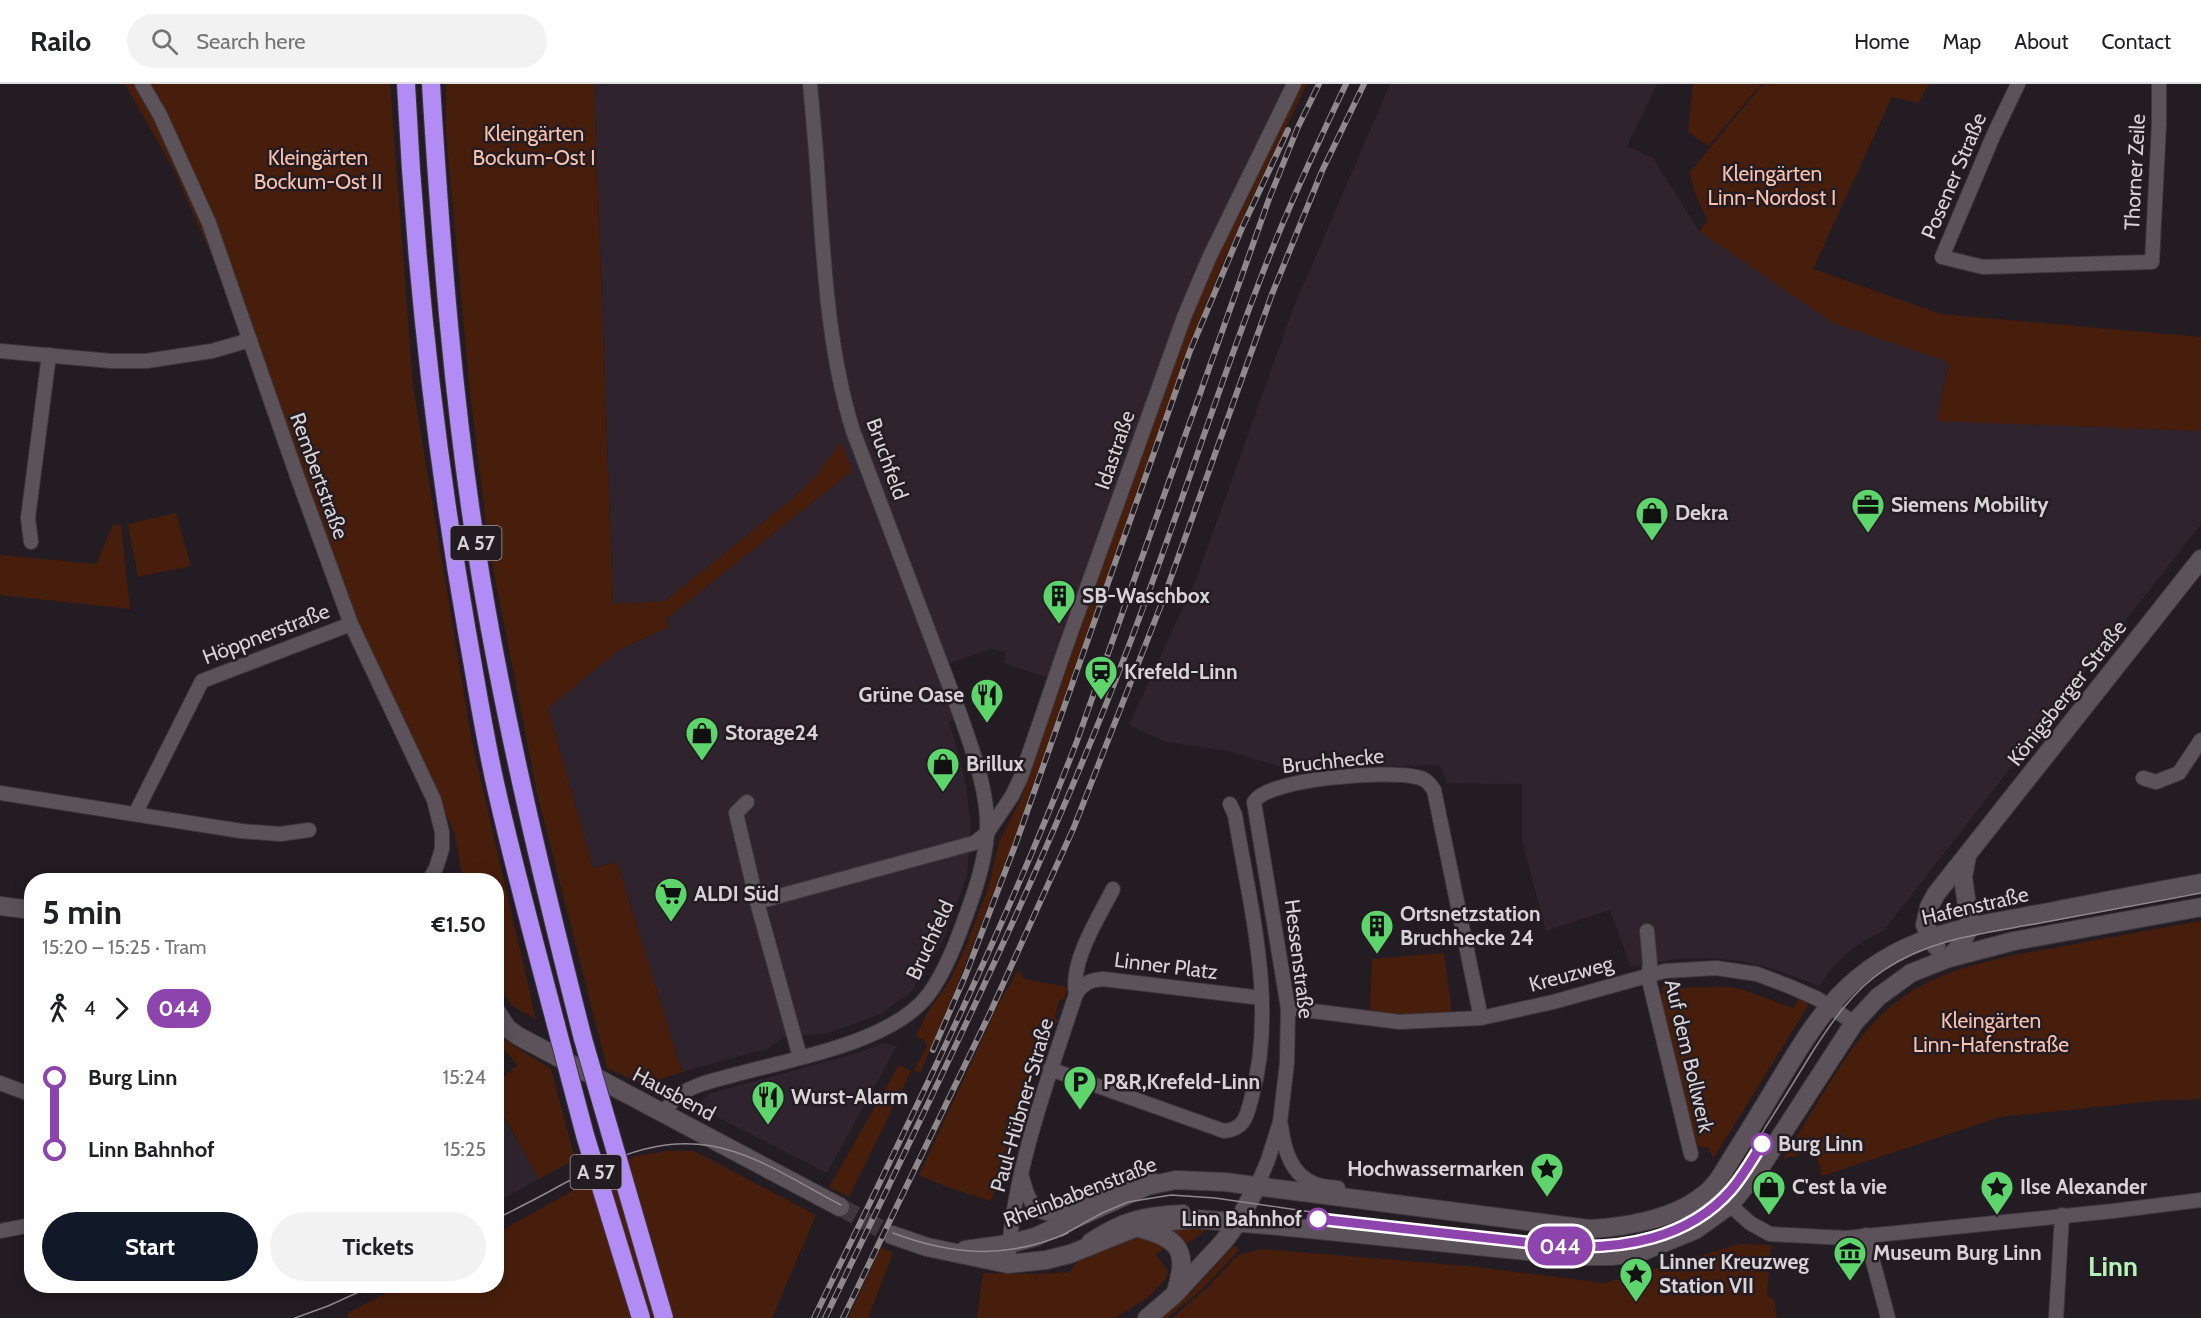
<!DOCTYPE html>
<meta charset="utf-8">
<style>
body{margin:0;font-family:Cabin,sans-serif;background:#f2f2f2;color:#202124;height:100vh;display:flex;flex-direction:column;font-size:22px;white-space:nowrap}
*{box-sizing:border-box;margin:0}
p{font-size:20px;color:#757577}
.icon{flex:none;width:33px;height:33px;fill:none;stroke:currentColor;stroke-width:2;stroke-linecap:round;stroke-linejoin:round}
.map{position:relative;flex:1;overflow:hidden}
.sheet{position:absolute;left:24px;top:789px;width:480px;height:420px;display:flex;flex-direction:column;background:#fff;border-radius:24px;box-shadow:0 3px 15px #0003}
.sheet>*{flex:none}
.badge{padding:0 12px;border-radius:20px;font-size:21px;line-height:39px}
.map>.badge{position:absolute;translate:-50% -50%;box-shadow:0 0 0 3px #fff}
.legs{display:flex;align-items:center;gap:9px;height:66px;padding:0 18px;font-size:20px}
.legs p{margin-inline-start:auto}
.overview{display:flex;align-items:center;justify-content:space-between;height:102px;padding:0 18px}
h1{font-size:33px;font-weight:700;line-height:45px}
.primary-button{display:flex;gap:12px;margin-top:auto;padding:12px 18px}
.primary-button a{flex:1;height:69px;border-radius:36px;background:#111827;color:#fff;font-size:24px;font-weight:700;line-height:69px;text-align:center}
.primary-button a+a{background:#f2f2f2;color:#202124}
ul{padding:0 18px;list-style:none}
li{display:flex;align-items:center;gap:21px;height:72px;font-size:22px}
li i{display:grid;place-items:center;width:9px;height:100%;margin:0 8px;background:currentColor}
li i::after{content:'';width:15px;height:15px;margin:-8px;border:4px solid;border-radius:50%;background:#fff}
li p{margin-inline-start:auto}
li:first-child i{background:linear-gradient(#0000 50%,currentColor 0)}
li:last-child i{background:linear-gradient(currentColor 50%,#0000 0)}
header{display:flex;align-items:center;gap:36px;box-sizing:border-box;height:84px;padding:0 30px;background:#fff;border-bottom:2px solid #e0e0e0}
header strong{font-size:28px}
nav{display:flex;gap:33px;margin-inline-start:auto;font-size:21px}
.search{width:420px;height:54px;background:#f2f2f2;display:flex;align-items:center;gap:15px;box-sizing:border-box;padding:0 21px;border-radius:33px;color:#757577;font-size:22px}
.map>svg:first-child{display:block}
.built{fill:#2f242d}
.green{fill:#471e0c}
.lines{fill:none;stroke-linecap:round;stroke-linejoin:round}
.secondary-tunnel{stroke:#3e373d;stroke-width:18;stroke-dasharray:18 9;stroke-linecap:butt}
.street-casing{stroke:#3d383c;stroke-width:16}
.secondary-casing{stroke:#3d383c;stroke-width:20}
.highway-casing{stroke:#3d383c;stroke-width:20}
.street{stroke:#5c535a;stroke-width:14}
.secondary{stroke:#5c535a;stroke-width:18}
.highway{stroke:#b18cf4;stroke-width:18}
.tram{stroke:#8f898e;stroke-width:1.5}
.rail-casing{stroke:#8f898e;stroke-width:6}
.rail{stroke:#231c22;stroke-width:4;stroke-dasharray:11;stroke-linecap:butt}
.highway-bridge-casing{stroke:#3d383c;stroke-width:20;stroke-linecap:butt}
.highway-bridge{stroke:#b18cf4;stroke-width:18}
.line-1-casing{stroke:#fff;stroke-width:14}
.line-1{stroke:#8e44ad;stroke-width:9}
.stop-1-dot{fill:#fff;stroke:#8e44ad;stroke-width:3}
.labels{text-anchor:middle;stroke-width:5;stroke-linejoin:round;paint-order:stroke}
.shield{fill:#231c22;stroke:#a29ca1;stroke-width:1.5}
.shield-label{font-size:20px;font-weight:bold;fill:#d8d3d7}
.park-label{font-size:21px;fill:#fac2ac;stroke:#231c22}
.street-label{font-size:21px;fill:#d8d3d7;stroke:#231c22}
.poi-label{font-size:21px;font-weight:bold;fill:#d8d3d7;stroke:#231c22;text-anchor:start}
.stop-label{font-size:21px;font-weight:bold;fill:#d8d3d7;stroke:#231c22;text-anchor:start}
.district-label{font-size:27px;font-weight:bold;fill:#b6f3b9;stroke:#231c22}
</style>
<header>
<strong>Railo</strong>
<div class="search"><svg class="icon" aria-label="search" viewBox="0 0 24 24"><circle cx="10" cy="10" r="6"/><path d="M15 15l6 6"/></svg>Search here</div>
<nav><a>Home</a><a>Map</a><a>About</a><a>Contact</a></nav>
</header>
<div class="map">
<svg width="2201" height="1234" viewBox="0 0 2201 1234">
<rect width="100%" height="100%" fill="#231c22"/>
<g class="built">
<polygon points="594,0 1287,0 1051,595 1004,579 1005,568 991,565 948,580 968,631 949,638 960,674 966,702 971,743 967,792 943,857 912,907 881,930 828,949 782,954 770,964 682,988 617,778 593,784 548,624 619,566 669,543 666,535 852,387 815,393 792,415 665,517 613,520"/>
<polygon points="1390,0 1657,0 1627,62 1653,74 1699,147 1949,278 1937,336 2201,347 2201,440 1884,846 1854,863 1836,879 1819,902 1777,886 1741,877 1710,874 1677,875 1631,883 1610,826 1546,847 1522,757 1522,700 1447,699 1440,681 1356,683 1319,688 1318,684 1310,676 1298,688 1228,667 1166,658 1129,641 1197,493 1293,225"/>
<polygon points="884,959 897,962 827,1089 709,1029 702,1017 708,1010 857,969"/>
<polygon points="496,1020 539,1095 497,1118 496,1118"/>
</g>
<g class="green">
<polygon points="125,0 390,0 413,302 472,658 536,935 512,922 497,900 496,796 463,796 455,751 427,687 358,544 234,188 218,186 173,84"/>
<polygon points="446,0 594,0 613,520 665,517 792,415 815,393 841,358 852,387 666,535 669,543 619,566 548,624 593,784 617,778 682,988 644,1001 607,984 537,709 489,463 470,309 446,49"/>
<polygon points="1300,0 1307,0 1249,120 1221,183 1190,260 1010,766 954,909 920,989 914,986 927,962 925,957 916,952 927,929 949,898 964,867 989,802 999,758 1021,715 1182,255 1214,177"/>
<polygon points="1693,0 1761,0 1708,62 1688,48"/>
<polygon points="1763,0 1929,0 1918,19 1892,13 1813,185 1941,230 2201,253 2201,347 1937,337 1949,278 1833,239 1699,147 1708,136 1698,117 1689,89"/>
<polygon points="176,429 191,482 138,493 128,440"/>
<polygon points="121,440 130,525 0,511 0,471 96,480 113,441"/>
<path d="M2201 837V1015L2154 1017 2000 1033 1822 1092 1815 1066 1783 1075C1813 1028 1839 976 1877 935 1929 881 2006 873 2075 860 2117 852 2159 844 2201 837Z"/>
<polygon points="1444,869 1452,927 1431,930 1370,930 1372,875"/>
<polygon points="1019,885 1024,895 1067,903 1065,915 1060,915 1054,934 1058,936 1055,943 1052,942 1039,974 1018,1015 1024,1019 991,1117 944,1102 919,1091 1000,917"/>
<polygon points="1676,894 1676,904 1726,903 1741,905 1793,924 1798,915 1806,918 1808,922 1713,1075 1709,1064 1697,1062 1657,917 1661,915 1663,902"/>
<polygon points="501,954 551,985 575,1075 539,1095 497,1020 497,998 517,981 497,957"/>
<polygon points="899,981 911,987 849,1113 829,1103"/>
<polygon points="667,1067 694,1067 816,1131 772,1234 348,1234 348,1229 399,1202 496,1202 497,1149 635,1072"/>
<polygon points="1166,1143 1207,1144 1204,1148 1182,1163"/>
<path d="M1149 1152 1168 1161 1156 1171 1168 1187 1165 1196 1147 1214 1115 1234H977L983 1189 1036 1190 1034 1199 1037 1190 1070 1188C1082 1165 1124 1154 1149 1152Z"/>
<polygon points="1740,1160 1771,1161 1767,1212 1774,1215 1777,1234 1172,1234 1208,1203 1238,1171 1262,1165 1468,1182 1605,1199"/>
<polygon points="1234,1162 1238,1163 1238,1167 1203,1204 1167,1234 1160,1234 1194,1205"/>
<polygon points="881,1163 893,1169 868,1234 848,1234"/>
<polygon points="1840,1167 1856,1168 1859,1178 1835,1177 1834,1170"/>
</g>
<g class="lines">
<polyline class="secondary-tunnel" points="840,1123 892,1151"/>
<g class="street-casing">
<g id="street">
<polyline points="142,0 160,31 209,139 297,392 351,540 434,716 442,748 442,765 436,784 429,796"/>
<polyline points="2018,0 1994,50 1942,173 1983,183 2152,178 2159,40 2159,0"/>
<polyline points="0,267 111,277 146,277 212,267 250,256"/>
<polyline points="31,458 28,434 49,271"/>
<polyline points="2143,694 2156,698 2179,689 2201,656"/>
<polyline points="0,709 241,747 280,750 309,746"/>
<polyline points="747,718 736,729 757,818 800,973"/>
<polyline points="135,730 202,597 351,540"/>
<polyline points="757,818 974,759 987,749 1012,712 1021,693 1065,565 1184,233 1209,174 1294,0"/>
<polyline points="1647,847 1650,880 1648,892 1691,1070"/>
<path d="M1076 910C1070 877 1098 835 1113 805"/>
<polyline points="1288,924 1400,938 1481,934 1553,918 1665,887 1716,884 1757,890 1791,903 1818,915 1854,939"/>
<path d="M1050 985 1224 1047C1246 1045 1247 1030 1252 1012 1277 920 1250 823 1235 731L1230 720"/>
<polyline points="0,999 32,1011"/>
<path d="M663 1030C667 1024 672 1017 678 1012 694 1000 717 996 737 990 793 975 892 958 928 911 944 890 955 862 964 837 974 810 985 779 987 749 989 709 973 668 960 630L853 347C828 266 824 181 818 97 816 64 813 32 810 0"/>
<path d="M1281 1042C1284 1065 1291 1091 1315 1100 1322 1103 1331 1103 1338 1104"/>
<path d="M1022 1093C1026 1109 1032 1129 1051 1130 1061 1131 1070 1125 1078 1122 1101 1112 1126 1096 1151 1094"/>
<path d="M1257 1102 1268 1076 1280 1038 1287 979 1288 924 1254 718C1268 694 1389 686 1416 693 1425 694 1429 699 1434 706L1481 934"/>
<polyline points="1702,1113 1716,1115 1730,1121 1750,1139 1770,1150 1846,1154 2113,1127 2201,1116"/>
<polyline points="0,1147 32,1141"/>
<polyline points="1866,1151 1888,1234"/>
<path d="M1089 1157C1123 1134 1144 1130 1183 1128"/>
<path d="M1008 1180C1012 1091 1048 995 1076 910 1083 899 1090 896 1103 895L1262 914"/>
<polyline points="2056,1234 2062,1131"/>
</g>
</g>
<g class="secondary-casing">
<g id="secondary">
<polyline points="0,822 32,826"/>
<polyline points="1936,862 1925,841 1929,823 1936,810 2201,475"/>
<polyline points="1949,874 1958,864 1970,843 1963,793 1967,772"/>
<polyline points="496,927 507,944 518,952 840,1123"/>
<path d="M1139 1144C1179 1154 1189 1167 1176 1207"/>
<polyline points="892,1151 927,1163 1008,1180 1046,1176 1070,1170 1137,1143 1170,1137 1196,1135 1279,1142 1576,1172 1612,1172 1644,1167 1695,1146 1730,1121 1760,1084 1854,939 1878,913 1911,889 1949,874 2014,857 2201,823"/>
<path d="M965 1166 1008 1160 1035 1153 1147 1102 1176 1096 1225 1098 1589 1145C1625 1143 1674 1135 1702 1112 1709 1108 1714 1101 1719 1095 1738 1064 1758 1033 1776 1002 1793 975 1808 947 1829 923 1889 851 1963 844 2049 828 2100 818 2150 808 2201 799"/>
<polyline points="1147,1234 1174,1211 1224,1157 1238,1138 1257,1102"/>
</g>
</g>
<g class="highway-casing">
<g id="highway">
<path d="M406 0C415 184 435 366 467 548 476 598 484 649 495 699 513 780 535 860 556 941"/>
<path d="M431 0C441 165 454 331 481 494 507 649 544 802 583 955"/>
</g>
</g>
<use href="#street" class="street"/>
<use href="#secondary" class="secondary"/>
<use href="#highway" class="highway"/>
<g class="tram">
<path d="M496 1135C518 1124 540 1113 561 1101 617 1071 671 1046 735 1068 772 1080 806 1103 841 1121"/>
<path d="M893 1149C954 1172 1007 1175 1068 1149"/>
<path d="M1061 1152 1102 1129 1128 1118 1171 1111 1215 1114 1382 1138 1561 1156C1619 1161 1681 1149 1724 1104 1740 1087 1753 1065 1765 1044 1781 1019 1797 993 1813 967 1833 936 1853 907 1884 886 1931 854 1986 849 2040 839 2094 829 2147 819 2201 809"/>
<polyline points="295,1234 328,1222 372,1202"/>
</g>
<g class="rail-casing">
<g id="rail">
<polyline points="933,966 966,890 1016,759 1190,267 1242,144 1288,46"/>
<path d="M814 1234C906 1044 1001 855 1077 657L1269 115 1298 43 1319 0"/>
<path d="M825 1234C927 1022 1032 810 1118 590 1168 463 1208 332 1257 204 1283 134 1314 67 1346 0"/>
<polyline points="843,1234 990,929 1074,743 1163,516 1272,210 1322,87 1364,0"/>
</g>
</g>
<use href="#rail" class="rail"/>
<g class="highway-bridge-casing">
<g id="highway-bridge">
<polyline points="556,941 585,1051 641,1234"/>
<polyline points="583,955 664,1234"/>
</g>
</g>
<use href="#highway-bridge" class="highway-bridge"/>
</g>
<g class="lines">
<g class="line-1-casing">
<path id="line-1" d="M1318 1135 1560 1162C1621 1166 1688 1155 1731 1106 1743 1092 1752 1076 1762 1060"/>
</g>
<use href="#line-1" class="line-1"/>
</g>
<defs>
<g id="office-pin" transform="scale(1.725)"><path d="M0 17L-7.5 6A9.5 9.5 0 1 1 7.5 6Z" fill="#5dd56c" stroke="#231c22"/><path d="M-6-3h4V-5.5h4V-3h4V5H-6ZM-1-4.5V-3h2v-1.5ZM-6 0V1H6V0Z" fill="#111"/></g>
<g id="shop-pin" transform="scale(1.725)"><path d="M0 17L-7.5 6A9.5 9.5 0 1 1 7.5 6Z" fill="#5dd56c" stroke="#231c22"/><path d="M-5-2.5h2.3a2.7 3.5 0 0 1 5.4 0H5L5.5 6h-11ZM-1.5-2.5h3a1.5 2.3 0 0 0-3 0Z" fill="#111"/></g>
<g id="building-pin" transform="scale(1.725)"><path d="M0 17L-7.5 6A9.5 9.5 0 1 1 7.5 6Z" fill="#5dd56c" stroke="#231c22"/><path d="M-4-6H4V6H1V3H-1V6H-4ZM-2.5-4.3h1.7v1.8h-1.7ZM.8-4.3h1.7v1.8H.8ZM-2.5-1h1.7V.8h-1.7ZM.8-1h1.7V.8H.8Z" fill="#111"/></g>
<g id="station-pin" transform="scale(1.725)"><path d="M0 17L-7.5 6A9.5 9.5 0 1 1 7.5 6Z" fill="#5dd56c" stroke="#231c22"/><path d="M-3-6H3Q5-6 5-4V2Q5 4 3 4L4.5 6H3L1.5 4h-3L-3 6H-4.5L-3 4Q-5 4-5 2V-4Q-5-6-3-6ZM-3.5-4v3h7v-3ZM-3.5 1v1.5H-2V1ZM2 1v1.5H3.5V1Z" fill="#111"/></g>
<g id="restaurant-pin" transform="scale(1.725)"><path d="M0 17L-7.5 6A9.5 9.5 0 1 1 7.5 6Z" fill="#5dd56c" stroke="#231c22"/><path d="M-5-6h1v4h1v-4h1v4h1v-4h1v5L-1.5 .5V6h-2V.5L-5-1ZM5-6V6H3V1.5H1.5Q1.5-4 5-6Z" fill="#111"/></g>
<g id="supermarket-pin" transform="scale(1.725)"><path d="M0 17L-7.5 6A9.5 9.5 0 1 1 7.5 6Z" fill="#5dd56c" stroke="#231c22"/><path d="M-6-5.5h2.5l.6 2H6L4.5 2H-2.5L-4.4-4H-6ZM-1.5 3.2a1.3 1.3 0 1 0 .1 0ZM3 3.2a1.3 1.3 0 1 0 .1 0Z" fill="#111"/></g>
<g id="parking-pin" transform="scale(1.725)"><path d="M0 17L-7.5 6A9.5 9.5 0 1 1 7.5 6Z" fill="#5dd56c" stroke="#231c22"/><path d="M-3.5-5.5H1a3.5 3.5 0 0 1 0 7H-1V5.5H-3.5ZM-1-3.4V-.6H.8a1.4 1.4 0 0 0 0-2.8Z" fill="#111"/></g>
<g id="sight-pin" transform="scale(1.725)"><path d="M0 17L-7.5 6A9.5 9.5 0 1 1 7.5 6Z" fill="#5dd56c" stroke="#231c22"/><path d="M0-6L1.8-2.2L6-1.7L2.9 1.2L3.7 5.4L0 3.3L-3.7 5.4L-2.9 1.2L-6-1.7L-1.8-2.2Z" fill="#111"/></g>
<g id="museum-pin" transform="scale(1.725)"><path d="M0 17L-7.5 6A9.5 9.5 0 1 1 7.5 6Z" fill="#5dd56c" stroke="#231c22"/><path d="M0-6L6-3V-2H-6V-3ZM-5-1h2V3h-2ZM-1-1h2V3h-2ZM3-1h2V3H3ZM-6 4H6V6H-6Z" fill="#111"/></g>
</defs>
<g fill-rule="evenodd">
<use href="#office-pin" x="1868" y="421"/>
<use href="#shop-pin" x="1652" y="429"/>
<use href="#building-pin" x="1059" y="512"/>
<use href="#station-pin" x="1101" y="588"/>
<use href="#restaurant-pin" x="987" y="611"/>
<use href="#shop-pin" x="702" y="649"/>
<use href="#shop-pin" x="943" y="680"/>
<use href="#supermarket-pin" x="671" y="810"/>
<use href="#building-pin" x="1377" y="842"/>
<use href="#parking-pin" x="1080" y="998"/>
<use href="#restaurant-pin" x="768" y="1013"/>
<use href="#sight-pin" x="1547" y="1085"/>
<use href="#shop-pin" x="1769" y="1103"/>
<use href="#sight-pin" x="1997" y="1103"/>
<use href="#museum-pin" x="1850" y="1169"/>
<use href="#sight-pin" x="1636" y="1190"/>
</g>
<g class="stop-1-dot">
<circle cx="1762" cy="1060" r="10"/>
<circle cx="1318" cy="1135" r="10"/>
</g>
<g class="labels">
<g class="shield">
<rect x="450.5" y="442" width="51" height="34" rx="4.5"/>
<rect x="570.5" y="1071" width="51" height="34" rx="4.5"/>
</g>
<g class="shield-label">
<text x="476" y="466">A 57</text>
<text x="596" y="1095">A 57</text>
</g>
<g class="park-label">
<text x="534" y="57">Kleingärten<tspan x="534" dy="24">Bockum-Ost I</tspan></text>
<text x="318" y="81">Kleingärten<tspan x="318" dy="24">Bockum-Ost II</tspan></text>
<text x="1772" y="97">Kleingärten<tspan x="1772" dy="24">Linn-Nordost I</tspan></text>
<text x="1991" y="944">Kleingärten<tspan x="1991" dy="24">Linn-Hafenstraße</tspan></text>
</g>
<g class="street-label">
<text transform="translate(2135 88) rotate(-87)" y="7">Thorner Zeile</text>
<text transform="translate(1954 92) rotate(-67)" y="7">Posener Straße</text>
<text transform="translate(1115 366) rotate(-71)" y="7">Idastraße</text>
<text transform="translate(887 375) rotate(70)" y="7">Bruchfeld</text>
<text transform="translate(319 392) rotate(70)" y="7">Rembertstraße</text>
<text transform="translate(266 550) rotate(-21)" y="7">Höppnerstraße</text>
<text transform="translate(2067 609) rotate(-52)" y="7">Königsberger Straße</text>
<text transform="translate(1333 677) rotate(-6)" y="7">Bruchhecke</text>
<text transform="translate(1975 822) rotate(-13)" y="7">Hafenstraße</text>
<text transform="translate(930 856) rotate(-65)" y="7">Bruchfeld</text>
<text transform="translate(1299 875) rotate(83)" y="7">Hessenstraße</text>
<text transform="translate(1166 882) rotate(7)" y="7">Linner Platz</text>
<text transform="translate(1571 890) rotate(-15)" y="7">Kreuzweg</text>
<text transform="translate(1689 972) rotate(77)" y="7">Auf dem Bollwerk</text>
<text transform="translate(674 1010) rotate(28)" y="7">Hausbend</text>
<text transform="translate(1022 1021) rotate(-74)" y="7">Paul-Hübner-Straße</text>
<text transform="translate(1080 1108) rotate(-21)" y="7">Rheinbabenstraße</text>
</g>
<g class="poi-label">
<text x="1891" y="428">Siemens Mobility</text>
<text x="1675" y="436">Dekra</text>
<text x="1082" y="519">SB-Waschbox</text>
<text x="1124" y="595">Krefeld-Linn</text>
<text x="964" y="618" text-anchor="end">Grüne Oase</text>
<text x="725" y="656">Storage24</text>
<text x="966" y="687">Brillux</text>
<text x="694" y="817">ALDI Süd</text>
<text x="1400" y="837">Ortsnetzstation<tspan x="1400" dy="24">Bruchhecke 24</tspan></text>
<text x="1103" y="1005">P&amp;R,Krefeld-Linn</text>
<text x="791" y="1020">Wurst-Alarm</text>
<text x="1524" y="1092" text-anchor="end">Hochwassermarken</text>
<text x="1792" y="1110">C'est la vie</text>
<text x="2020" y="1110">Ilse Alexander</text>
<text x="1873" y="1176">Museum Burg Linn</text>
<text x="1659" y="1185">Linner Kreuzweg<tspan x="1659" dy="24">Station VII</tspan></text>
</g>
<g class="stop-label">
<text x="1778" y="1067">Burg Linn</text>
<text x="1302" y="1142" text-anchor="end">Linn Bahnhof</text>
</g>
<g class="district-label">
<text x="2113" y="1192">Linn</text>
</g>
</g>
</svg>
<b class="badge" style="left:1560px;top:1162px;background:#8e44ad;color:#fff">044</b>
<section class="sheet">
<div class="overview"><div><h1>5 min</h1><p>15:20 – 15:25 · Tram</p></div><b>€1.50</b></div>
<div class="legs"><svg class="icon" aria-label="walk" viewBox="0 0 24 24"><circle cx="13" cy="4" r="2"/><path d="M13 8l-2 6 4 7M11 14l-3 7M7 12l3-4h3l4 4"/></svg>4<svg class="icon" aria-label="forward" viewBox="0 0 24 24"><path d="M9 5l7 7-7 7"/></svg><b class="badge" style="background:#8e44ad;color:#fff">044</b></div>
<ul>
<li><i style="color:#8e44ad"></i><b>Burg Linn</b><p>15:24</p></li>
<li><i style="color:#8e44ad"></i><b>Linn Bahnhof</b><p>15:25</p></li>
</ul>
<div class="primary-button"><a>Start</a><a>Tickets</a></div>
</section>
</div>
